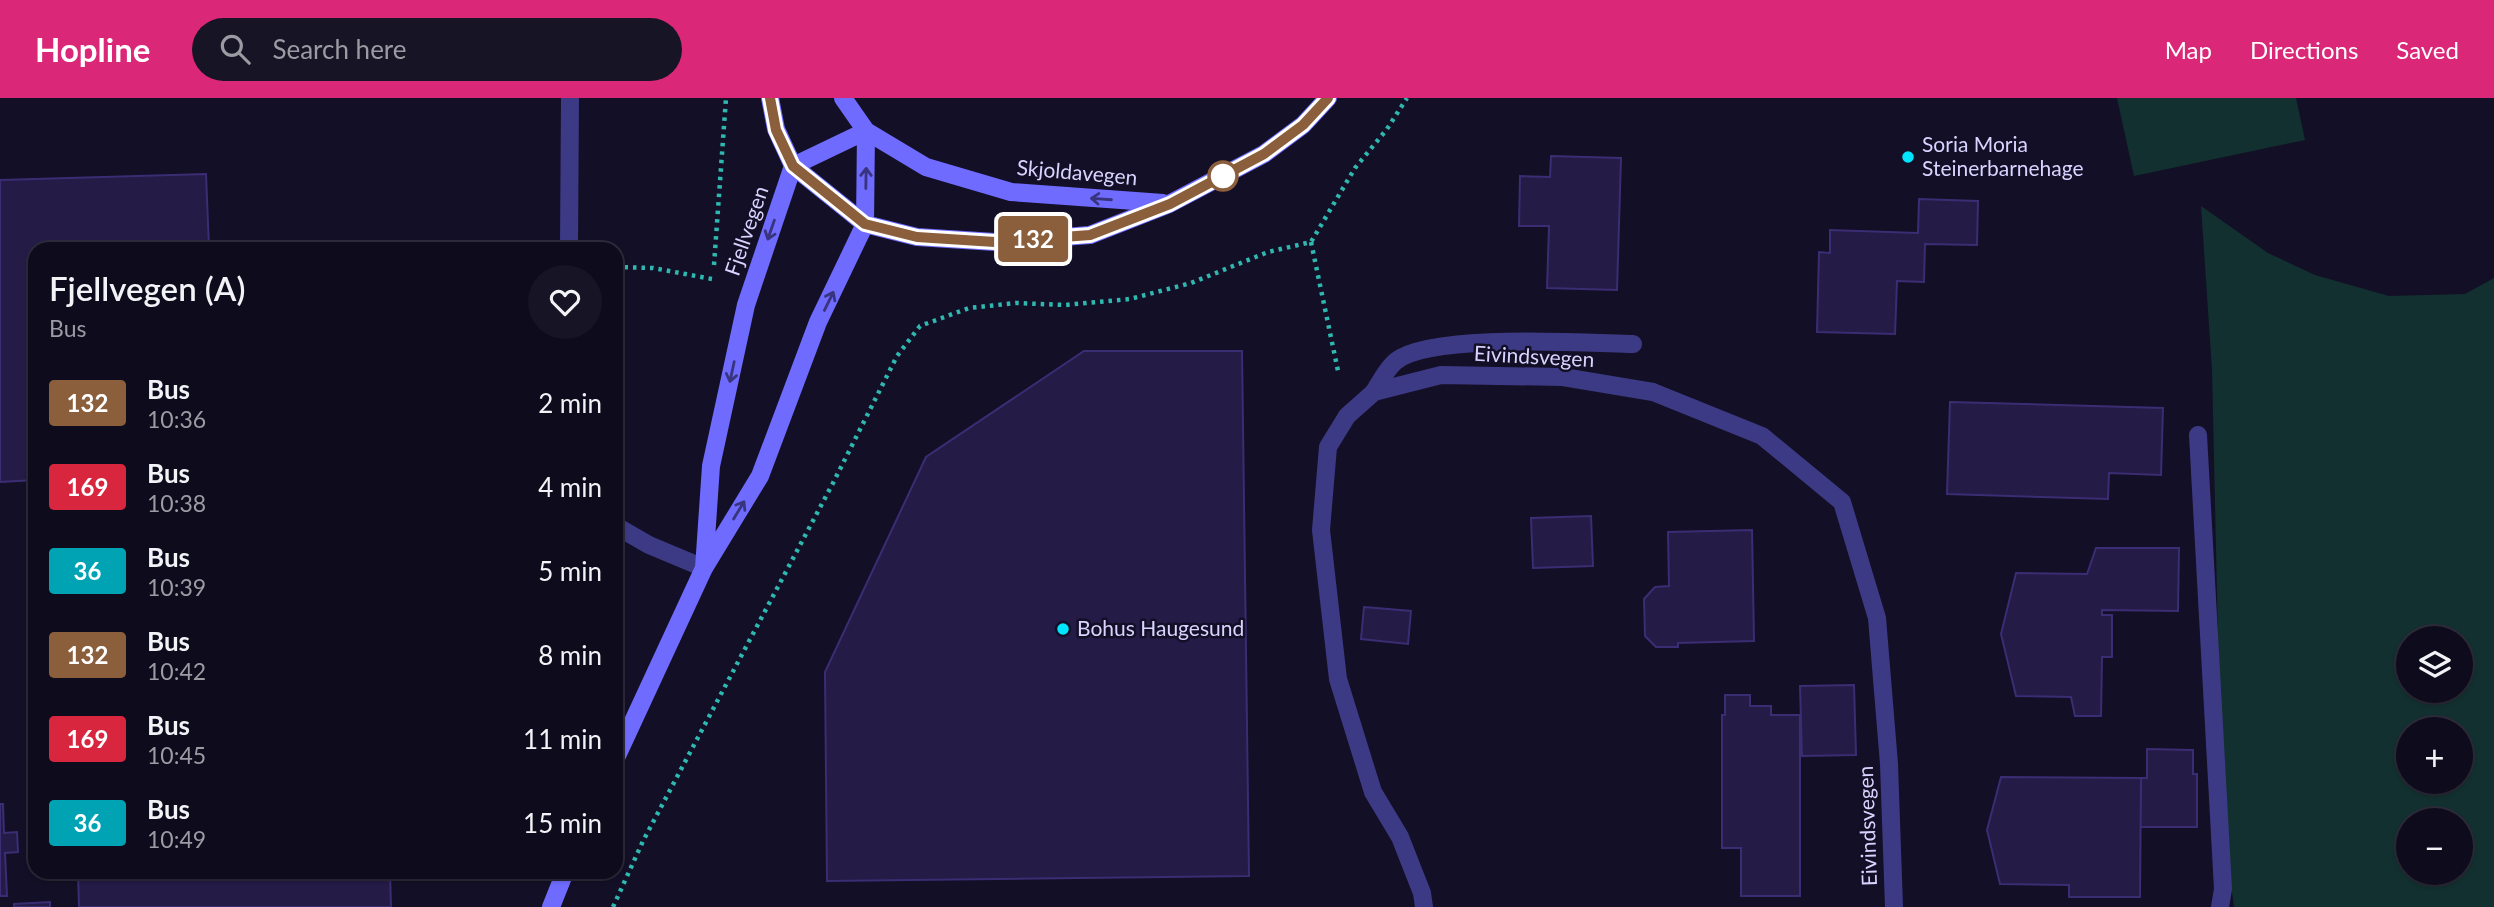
<!DOCTYPE html>
<meta charset="utf-8">
<style>
body{margin:0;font-family:Lato,sans-serif;background:#171425;color:#f1f3f6;height:100vh;display:flex;flex-direction:column;font-size:26px;white-space:nowrap}
*{box-sizing:border-box;margin:0}
p{font-size:23px;color:#9b9ba3}
.icon{flex:none;width:38px;height:38px;fill:none;stroke:currentColor;stroke-width:2;stroke-linecap:round;stroke-linejoin:round}
.map{position:relative;flex:1;overflow:hidden}
.panel{position:absolute;left:28px;top:144px;width:595px;height:637px;display:flex;flex-direction:column;background:#0e0b1c;border-radius:21px;box-shadow:0 2px 5px #0004,0 0 0 2px #2e2b3b}
.panel>*{flex:none}
.badge{padding:0 14px;border-radius:5px;font-size:24px;line-height:46px}
.buttons{position:absolute;left:2396px;top:528px;display:grid;gap:14px}
.buttons a{display:grid;place-items:center;width:77px;height:77px;border-radius:50%;background:#0e0b1c;box-shadow:0 2px 5px #0004,0 0 0 2px #2e2b3b;font-size:35px}
.map>.badge{position:absolute;translate:-50% -50%;box-shadow:0 0 0 4px #fff}
.round{display:grid;place-items:center;flex:none;width:74px;height:74px;border-radius:37px;background:#171425}
.headline{display:flex;align-items:center;justify-content:space-between;height:119px;padding:0 21px}
h1{font-size:33px;font-weight:600;line-height:52px}
ul{padding:0;list-style:none}
li{display:flex;align-items:center;gap:21px;height:84px;padding:0 21px}
li div{flex:1}
li b{display:block;font-size:26px}
li em{font-style:normal}
li .badge{min-width:77px;font-weight:700;text-align:center}
header{display:flex;align-items:center;gap:42px;box-sizing:border-box;height:98px;padding:0 35px;background:#db2777;color:#fff}
header strong{font-size:33px}
nav{display:flex;gap:38px;margin-inline-start:auto;font-size:24px}
.search{width:490px;height:63px;background:#171425;display:flex;align-items:center;gap:18px;box-sizing:border-box;padding:0 24px;border-radius:38px;color:#9b9ba3;font-size:26px}
.map>svg:first-child{display:block}
.green{fill:#12302f;fill-rule:evenodd}
.building{fill:#241b47;stroke:#3b2d73;stroke-width:2}
.lines{fill:none;stroke-linecap:round;stroke-linejoin:round}
.path{stroke:#2fb8b0;stroke-width:4.5;stroke-dasharray:3.5 5;stroke-linecap:butt}
.lane{stroke:#3d3a85;stroke-width:18}
.street{stroke:#3d3a85;stroke-width:18}
.secondary{stroke:#6f6bff;stroke-width:18}
.oneway{stroke:#38347d}
.line-casing{stroke:#fff;stroke-width:16}
.line{stroke:#8b5e3c;stroke-width:10}
.poi-dot{fill:#00e5ff;stroke:#130f26;stroke-width:2.5}
.stop-dot{fill:#fff;stroke:#8b5e3c;stroke-width:3.5}
.labels{text-anchor:middle;stroke-width:5;stroke-linejoin:round;paint-order:stroke}
.poi-label{font-size:21px;fill:#d9d4ff;stroke:#130f26;text-anchor:start}
.street-label{font-size:21px;fill:#d9d4ff;stroke:#130f26}
</style>
<header>
<strong>Hopline</strong>
<div class="search"><svg class="icon" aria-label="search" viewBox="0 0 24 24"><circle cx="10" cy="10" r="6"/><path d="M15 15l6 6"/></svg>Search here</div>
<nav><a>Map</a><a>Directions</a><a>Saved</a></nav>
</header>
<div class="map">
<svg width="2494" height="809" viewBox="0 0 2494 809">
<rect width="100%" height="100%" fill="#130f26"/>
<g class="green">
<polygon points="2117,0 2296,0 2305,42 2134,78"/>
<path d="M2201 108 2268 155 2315 177 2389 198 2465 196 2494 180V809H2234L2222 719 2212 272ZM2408 541H2460V593H2408ZM2408 632H2460V684H2408ZM2408 723H2460V775H2408Z"/>
</g>
<g class="building">
<polygon points="1551,58 1621,60 1617,192 1547,190 1549,128 1519,128 1520,78 1550,79"/>
<polygon points="206,76 209,150 35,150 35,382 0,384 0,82"/>
<polygon points="1919,101 1978,103 1977,147 1925,146 1924,184 1897,183 1895,236 1817,234 1819,154 1830,155 1830,132 1918,135"/>
<polygon points="1084,253 1242,253 1249,778 827,783 825,574 926,359"/>
<polygon points="1950,304 2163,310 2161,377 2109,375 2108,401 1947,396"/>
<polygon points="1591,418 1593,468 1533,470 1531,420"/>
<polygon points="1752,432 1754,543 1678,545 1678,549 1656,549 1645,538 1644,501 1655,489 1669,488 1668,434"/>
<polygon points="2096,450 2179,450 2178,513 2102,512 2102,517 2112,517 2112,559 2102,559 2101,618 2075,618 2071,599 2016,598 2001,536 2016,475 2087,476"/>
<polygon points="1364,509 1411,513 1408,546 1361,541"/>
<polygon points="1854,587 1856,657 1802,658 1800,588"/>
<polygon points="1725,597 1750,597 1750,608 1771,608 1771,617 1800,617 1800,798 1741,798 1741,750 1722,750 1722,617 1725,617"/>
<polygon points="2147,651 2193,652 2193,676 2197,676 2197,729 2140,729 2141,680 2147,680"/>
<polygon points="2001,679 2141,680 2140,799 2069,799 2069,787 2000,786 1987,732"/>
<polygon points="0,706 3,706 4,735 17,734 18,754 5,755 7,798 0,798"/>
<polygon points="78,774 390,774 391,809 79,809"/>
<polygon points="50,804 50,809 14,809 14,806"/>
</g>
<g class="lines">
<g class="path">
<polyline points="1311,144 1338,273"/>
<polyline points="714,167 726,0"/>
<polyline points="616,169 653,170 712,181"/>
<polyline points="613,809 643,743 833,385 897,258 920,228 969,210 1016,205 1065,207 1130,201 1191,185 1268,154 1311,144 1355,70 1387,31 1407,0"/>
</g>
<g class="lane">
<polyline points="569,150 570,0"/>
<path d="M1374 294C1380 284 1387 270 1396 263 1430 235 1585 245 1633 246"/>
<polyline points="616,428 649,447 704,470"/>
</g>
<g class="street">
<polyline points="2198,337 2223,791 2220,809"/>
<polyline points="1424,809 1422,795 1400,739 1373,694 1338,581 1321,432 1328,349 1347,318 1374,294 1441,277 1563,279 1653,294 1762,338 1842,404 1877,520 1889,666 1894,809"/>
</g>
<g class="secondary">
<polyline points="770,0 776,31 793,68 865,126 917,139 995,144 1090,137 1169,106 1264,56 1303,27 1328,0"/>
<polyline points="843,0 866,33 926,69 1011,94 1163,105"/>
<polyline points="616,660 704,470 760,378 818,224 865,126 866,33 793,68 746,207 711,368 704,470"/>
<polyline points="551,809 565,774"/>
</g>
</g>
<defs><path id="oneway-shaft" d="M-6 0H5M1.5-3L5.5 0L1.5 3" fill="none" stroke-width="1.6" stroke-linecap="round" stroke-linejoin="round" transform="scale(1.75)"/></defs>
<g class="oneway">
<use href="#oneway-shaft" transform="translate(866 80) rotate(-89)"/>
<use href="#oneway-shaft" transform="translate(1101 101) rotate(-176)"/>
<use href="#oneway-shaft" transform="translate(771 132) rotate(109)"/>
<use href="#oneway-shaft" transform="translate(829 203) rotate(-64)"/>
<use href="#oneway-shaft" transform="translate(732 274) rotate(102)"/>
<use href="#oneway-shaft" transform="translate(739 412) rotate(-59)"/>
</g>
<g class="lines">
<g class="line-casing">
<polyline id="line" points="770,0 776,32 793,68 865,126 917,139 995,144 1090,137 1170,106 1264,56 1303,27 1328,0"/>
</g>
<use href="#line" class="line"/>
</g>
<g class="poi-dot">
<circle cx="1908" cy="59" r="7"/>
<circle cx="1063" cy="531" r="7"/>
</g>
<circle class="stop-dot" cx="1223" cy="78" r="14"/>
<g class="labels">
<g class="poi-label">
<text x="1922" y="54">Soria Moria<tspan x="1922" dy="24">Steinerbarnehage</tspan></text>
<text x="1077" y="538">Bohus Haugesund</text>
</g>
<g class="street-label">
<text transform="translate(1077 75) rotate(5)" y="7">Skjoldavegen</text>
<text transform="translate(747 133) rotate(-71)" y="7">Fjellvegen</text>
<text transform="translate(1534 259) rotate(3)" y="7">Eivindsvegen</text>
<text transform="translate(1868 728) rotate(-92)" y="7">Eivindsvegen</text>
</g>
</g>
</svg>
<div class="buttons">
<a><svg class="icon" aria-label="layers" viewBox="0 0 24 24"><path d="M12 4l9 5-9 5-9-5zM3 14l9 5 9-5"/></svg></a>
<a>+</a>
<a>−</a>
</div>
<b class="badge" style="left:1033px;top:141px;background:#8b5e3c;color:#fff">132</b>
<section class="panel">
<div class="headline"><div><h1>Fjellvegen (A)</h1><p>Bus</p></div><a class="round"><svg class="icon" aria-label="heart" viewBox="0 0 24 24"><path d="M12 20l-8-8c-3-5 5-10 8-4 3-6 11-1 8 4z"/></svg></a></div>
<ul>
<li><span class="badge" style="background:#8b5e3c;color:#fff">132</span><div><b>Bus</b><p>10:36</p></div><em>2 min</em></li>
<li><span class="badge" style="background:#d7263d;color:#fff">169</span><div><b>Bus</b><p>10:38</p></div><em>4 min</em></li>
<li><span class="badge" style="background:#00a3b4;color:#fff">36</span><div><b>Bus</b><p>10:39</p></div><em>5 min</em></li>
<li><span class="badge" style="background:#8b5e3c;color:#fff">132</span><div><b>Bus</b><p>10:42</p></div><em>8 min</em></li>
<li><span class="badge" style="background:#d7263d;color:#fff">169</span><div><b>Bus</b><p>10:45</p></div><em>11 min</em></li>
<li><span class="badge" style="background:#00a3b4;color:#fff">36</span><div><b>Bus</b><p>10:49</p></div><em>15 min</em></li>
</ul>
</section>
</div>
